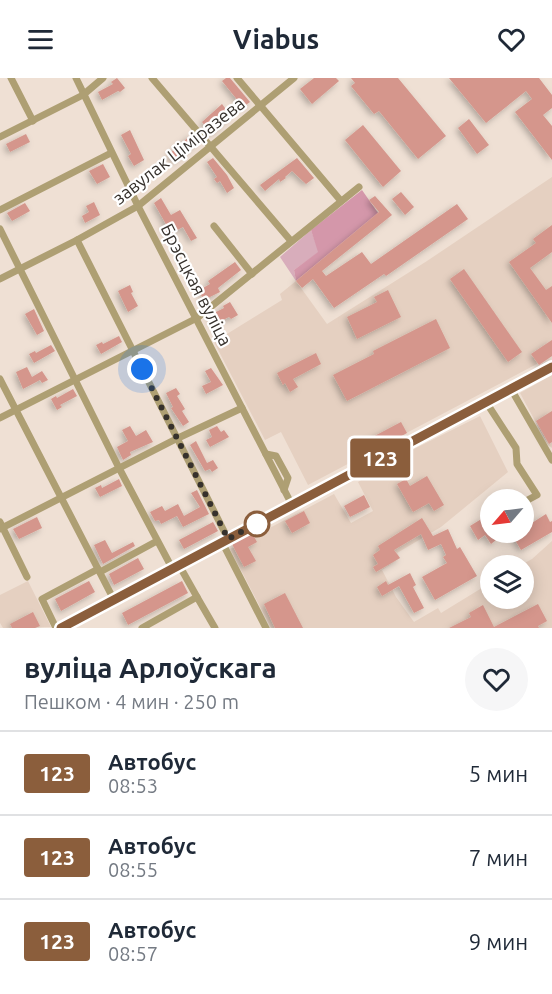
<!DOCTYPE html>
<html lang="ru">
<meta charset="utf-8">
<style>
body{margin:0;font-family:Ubuntu,sans-serif;background:#f6f6f7;color:#1f2937;height:100vh;display:flex;flex-direction:column;font-size:22px;white-space:nowrap}
*{box-sizing:border-box;margin:0}
p{font-size:20px;color:#747a83}
.icon{flex:none;width:33px;height:33px;fill:none;stroke:currentColor;stroke-width:2;stroke-linecap:round;stroke-linejoin:round}
.map{position:relative;height:550px;overflow:hidden}
.side{display:flex;flex-direction:column;background:#fff;flex:1}
.side>*{flex:none}
.badge{padding:0 12px;border-radius:4px;font-size:21px;line-height:39px}
.needle{width:39px;rotate:242deg}
.controls{position:absolute;left:480px;top:411px;display:grid;gap:12px}
.controls a{display:grid;place-items:center;width:54px;height:54px;border-radius:50%;background:#fff;box-shadow:0 3px 15px #0003;font-size:30px}
.you{position:absolute;width:30px;height:30px;margin:-15px;border:4px solid #fff;border-radius:50%;background:#1a73e8;box-shadow:0 0 0 9px #1a73e833}
.map>.badge{position:absolute;translate:-50% -50%;box-shadow:0 0 0 3px #fff}
.round{display:grid;place-items:center;flex:none;width:63px;height:63px;border-radius:32px;background:#f6f6f7}
.overview{display:flex;align-items:center;justify-content:space-between;height:102px;padding:0 24px}
h1{font-size:28px;font-weight:700;line-height:45px}
ul{padding:0;list-style:none}
li{display:flex;align-items:center;gap:18px;height:84px;padding:0 24px;border-top:2px solid #e0e1e3}
li div{flex:1}
li b{display:block;font-size:22px}
li em{font-style:normal}
li .badge{min-width:66px;font-weight:700;text-align:center}
header{display:flex;justify-content:space-between;align-items:center;height:78px;padding:0 24px;background:#fff;font-size:27px;font-weight:700}
.map>svg:first-child{display:block}
.built{fill:#e5d0c1}
.green{fill:#d8adbb}
.forest{fill:#d497aa}
.building{fill:#d5968c;filter:url(#shadow)}
.lines{fill:none;stroke-linecap:round;stroke-linejoin:round}
.minor{stroke:#ae9f73;stroke-width:7}
.line-casing{stroke:#fff;stroke-width:14}
.line{stroke:#8b5e3c;stroke-width:9}
.walk{stroke:#36312c;stroke-width:6;stroke-dasharray:0 10.8}
.stop-dot{fill:#fff;stroke:#8b5e3c;stroke-width:3}
.labels{text-anchor:middle;stroke-width:4.5;stroke-linejoin:round;paint-order:stroke}
.street-label{font-size:18px;fill:#36312c;stroke:#fff}
</style>
<header><svg class="icon" aria-label="menu" viewBox="0 0 24 24"><path d="M4 6h16M4 12h16M4 18h16"/></svg>Viabus<svg class="icon" aria-label="heart" viewBox="0 0 24 24"><path d="M12 20l-8-8c-3-5 5-10 8-4 3-6 11-1 8 4z"/></svg></header>
<div class="map">
<svg width="552" height="550" viewBox="0 0 552 550">
<defs>
<filter id="shadow"><feDropShadow dx="-2.5" dy="2.5" stdDeviation="3" flood-color="#0004"/></filter>
</defs>
<rect width="100%" height="100%" fill="#efe0d4"/>
<g class="built">
<polygon points="552,99 552,278 308,407 281,354 265,362 214,264 282,222 280,216 296,203 327,246 427,183"/>
<polygon points="552,297 552,370 548,367 520,315"/>
<polygon points="480,338 508,394 441,449 397,475 400,480 382,492 396,519 414,544 438,530 441,535 490,505 490,520 524,520 524,488 521,487 532,481 552,463 552,550 271,550 230,471 334,416 351,445 373,433 358,404 390,383"/>
<polygon points="28,503 51,549 3,550 0,545 0,517"/>
</g>
<polygon class="green" points="311,152 319,174 294,192 296,203 280,179"/>
<polygon class="forest" points="362,112 378,135 296,203 294,192 318,174 311,152"/>
<g class="building">
<polygon points="117,0 125,10 120,14 118,13 102,22 98,14 113,6 111,4"/>
<polygon points="226,0 230,0 250,24 243,29 222,3"/>
<polygon points="314,0 336,0 339,3 312,26 300,11"/>
<polygon points="351,0 398,0 446,58 418,81 379,33 374,36 351,8 355,5"/>
<polygon points="449,0 539,0 552,17 552,30 543,37 552,48 552,82 515,34 532,21 526,13 486,45"/>
<polygon points="222,26 231,38 212,56 202,44"/>
<polygon points="469,41 489,67 477,76 458,50"/>
<polygon points="363,47 401,93 383,109 345,62"/>
<polygon points="130,52 144,82 134,88 128,78 131,76 121,57"/>
<polygon points="26,56 30,64 10,74 6,66"/>
<polygon points="192,56 199,63 174,84 168,77"/>
<polygon points="213,80 227,97 234,110 227,115 220,103 217,105 214,101 217,99 207,84"/>
<polygon points="297,80 314,100 306,106 292,93 285,99 286,100 280,104 279,101 265,113 260,107"/>
<polygon points="103,86 110,99 97,106 89,93"/>
<polygon points="401,114 414,129 405,137 392,121"/>
<polygon points="375,118 392,137 322,193 326,198 362,174 371,186 457,126 468,141 386,198 384,196 334,230 313,201 302,210 296,203 379,134 369,122"/>
<polygon points="161,120 171,137 180,132 197,160 191,163 183,149 168,157 164,149 167,148 154,125"/>
<polygon points="94,124 100,137 85,145 82,138 89,134 86,128"/>
<polygon points="25,125 30,133 12,143 7,135"/>
<polygon points="552,147 552,174 530,190 546,212 552,208 552,245 509,184 536,165 533,161"/>
<polygon points="235,184 241,192 218,210 220,214 208,220 206,217 202,219 200,215 204,212 203,210 210,206 208,203"/>
<polygon points="464,191 522,274 508,284 450,201"/>
<polygon points="130,207 133,214 131,215 138,228 128,234 118,213"/>
<polygon points="388,212 401,239 357,261 347,239 377,224 374,219"/>
<polygon points="230,224 238,237 231,241 229,239 215,246 210,237 224,230 223,228"/>
<polygon points="34,231 44,253 37,257 25,236"/>
<polygon points="436,241 450,270 347,323 333,297 374,276 373,273"/>
<polygon points="119,258 122,264 101,276 96,267 102,264 103,266"/>
<polygon points="552,262 552,278 539,287 531,276"/>
<polygon points="51,267 55,273 34,285 29,276 35,273 36,275"/>
<polygon points="316,275 321,286 293,301 298,309 290,314 285,305 283,307 277,295"/>
<polygon points="27,289 32,299 42,293 48,302 42,305 40,302 23,311 16,294"/>
<polygon points="211,290 223,307 206,316 202,308 211,304 205,293"/>
<polygon points="176,310 180,316 177,318 185,331 182,333 189,344 183,348 171,330 173,329 166,315"/>
<polygon points="73,311 77,318 60,327 62,329 57,332 51,321 56,318 57,320"/>
<polygon points="552,333 552,364 549,366 536,343"/>
<polygon points="401,344 407,355 373,373 367,362"/>
<polygon points="130,348 136,358 146,352 153,364 130,374 131,377 123,382 117,369 128,363 122,352"/>
<polygon points="217,348 221,354 224,352 229,359 210,369 206,362 212,359 209,352"/>
<polygon points="196,363 207,385 213,382 218,390 212,394 210,391 205,393 190,367"/>
<polygon points="427,398 444,427 434,433 429,425 413,434 397,406 406,401 410,408"/>
<polygon points="119,401 122,408 100,419 95,410 101,407 102,410"/>
<polygon points="197,412 209,436 183,449 177,438 161,446 159,442 155,443 150,434 162,428 165,433 178,426 184,438 200,429 191,415"/>
<polygon points="364,417 370,429 350,439 344,428"/>
<polygon points="304,433 310,445 292,455 285,443"/>
<polygon points="546,436 550,444 552,443 552,454 521,472 512,457 524,454 524,450"/>
<polygon points="37,439 42,450 19,461 13,451"/>
<polygon points="422,440 433,458 448,451 457,471 460,469 477,498 435,522 422,499 447,485 443,479 446,477 441,466 428,472 421,456 394,472 400,480 376,494 373,489 378,486 373,477 380,472 378,468"/>
<polygon points="483,440 496,462 491,466 485,457 478,462 470,448"/>
<polygon points="213,444 218,453 184,471 179,462"/>
<polygon points="252,455 257,464 248,469 256,483 244,489 232,466"/>
<polygon points="105,462 112,475 133,464 135,468 103,486 94,467"/>
<polygon points="138,480 144,491 114,507 109,496"/>
<polygon points="410,495 416,507 413,509 424,530 414,535 399,508 382,518 377,509 386,503 388,507"/>
<polygon points="89,503 95,514 61,533 55,521"/>
<polygon points="182,503 188,515 128,547 122,535"/>
<polygon points="285,515 303,550 275,550 264,526"/>
<polygon points="538,526 547,543 538,548 539,550 449,550 471,539 469,535 483,527 494,549"/>
<polygon points="33,534 40,548 35,550 12,550 10,546"/>
</g>
<g class="lines">
<g class="minor">
<polyline points="11,0 33,43"/>
<polyline points="76,0 138,128 292,427"/>
<polyline points="152,0 291,163"/>
<polyline points="237,0 341,123"/>
<polyline points="0,59 83,17 103,0"/>
<polyline points="0,132 111,75"/>
<polyline points="214,148 252,196"/>
<polyline points="0,151 119,390 172,490"/>
<polyline points="77,162 228,461"/>
<polyline points="0,201 77,162 138,128 294,0"/>
<polyline points="0,301 114,522"/>
<polyline points="511,311 552,382"/>
<polyline points="486,324 516,370 517,386 537,417 524,424"/>
<polyline points="0,340 197,240 359,109"/>
<polyline points="266,376 276,378 288,400 284,412"/>
<polyline points="0,444 27,499"/>
<polyline points="0,451 176,361 242,330"/>
<polyline points="222,464 266,550"/>
<polyline points="100,494 157,463"/>
<polyline points="197,519 215,550"/>
<polyline points="56,550 42,521 98,491"/>
<polyline points="61,550 552,289"/>
<polyline points="142,550 197,519 179,487"/>
</g>
</g>
<g class="lines">
<g class="line-casing">
<polyline id="line" points="61,550 552,289"/>
</g>
<use href="#line" class="line"/>
<polyline class="walk" points="142,291 228,461 260,444 257,446"/>
</g>
<circle class="stop-dot" cx="257" cy="446" r="12"/>
<g class="labels">
<g class="street-label">
<text transform="translate(179 73) rotate(-38)" y="6">завулак Ціміразева</text>
<text transform="translate(196 207) rotate(63)" y="6">Брэсцкая вуліца</text>
</g>
</g>
</svg>
<div class="controls">
<a><svg class="needle" viewBox="-14 -14 28 28"><path d="M0-13l5 13h-10z" fill="#e53935"/><path d="M0 13l5-13h-10z" fill="#747a83"/></svg></a>
<a><svg class="icon" aria-label="layers" viewBox="0 0 24 24"><path d="M12 4l9 5-9 5-9-5zM3 14l9 5 9-5"/></svg></a>
</div>
<div class="you" style="left:142px;top:291px"></div>
<b class="badge" style="left:380px;top:380px;background:#8b5e3c;color:#fff">123</b>
</div>
<section class="side">
<div class="overview"><div><h1>вуліца Арлоўскага</h1><p>Пешком · 4 мин · 250 m</p></div><a class="round"><svg class="icon" aria-label="heart" viewBox="0 0 24 24"><path d="M12 20l-8-8c-3-5 5-10 8-4 3-6 11-1 8 4z"/></svg></a></div>
<ul>
<li><span class="badge" style="background:#8b5e3c;color:#fff">123</span><div><b>Автобус</b><p>08:53</p></div><em>5 мин</em></li>
<li><span class="badge" style="background:#8b5e3c;color:#fff">123</span><div><b>Автобус</b><p>08:55</p></div><em>7 мин</em></li>
<li><span class="badge" style="background:#8b5e3c;color:#fff">123</span><div><b>Автобус</b><p>08:57</p></div><em>9 мин</em></li>
</ul>
</section>
